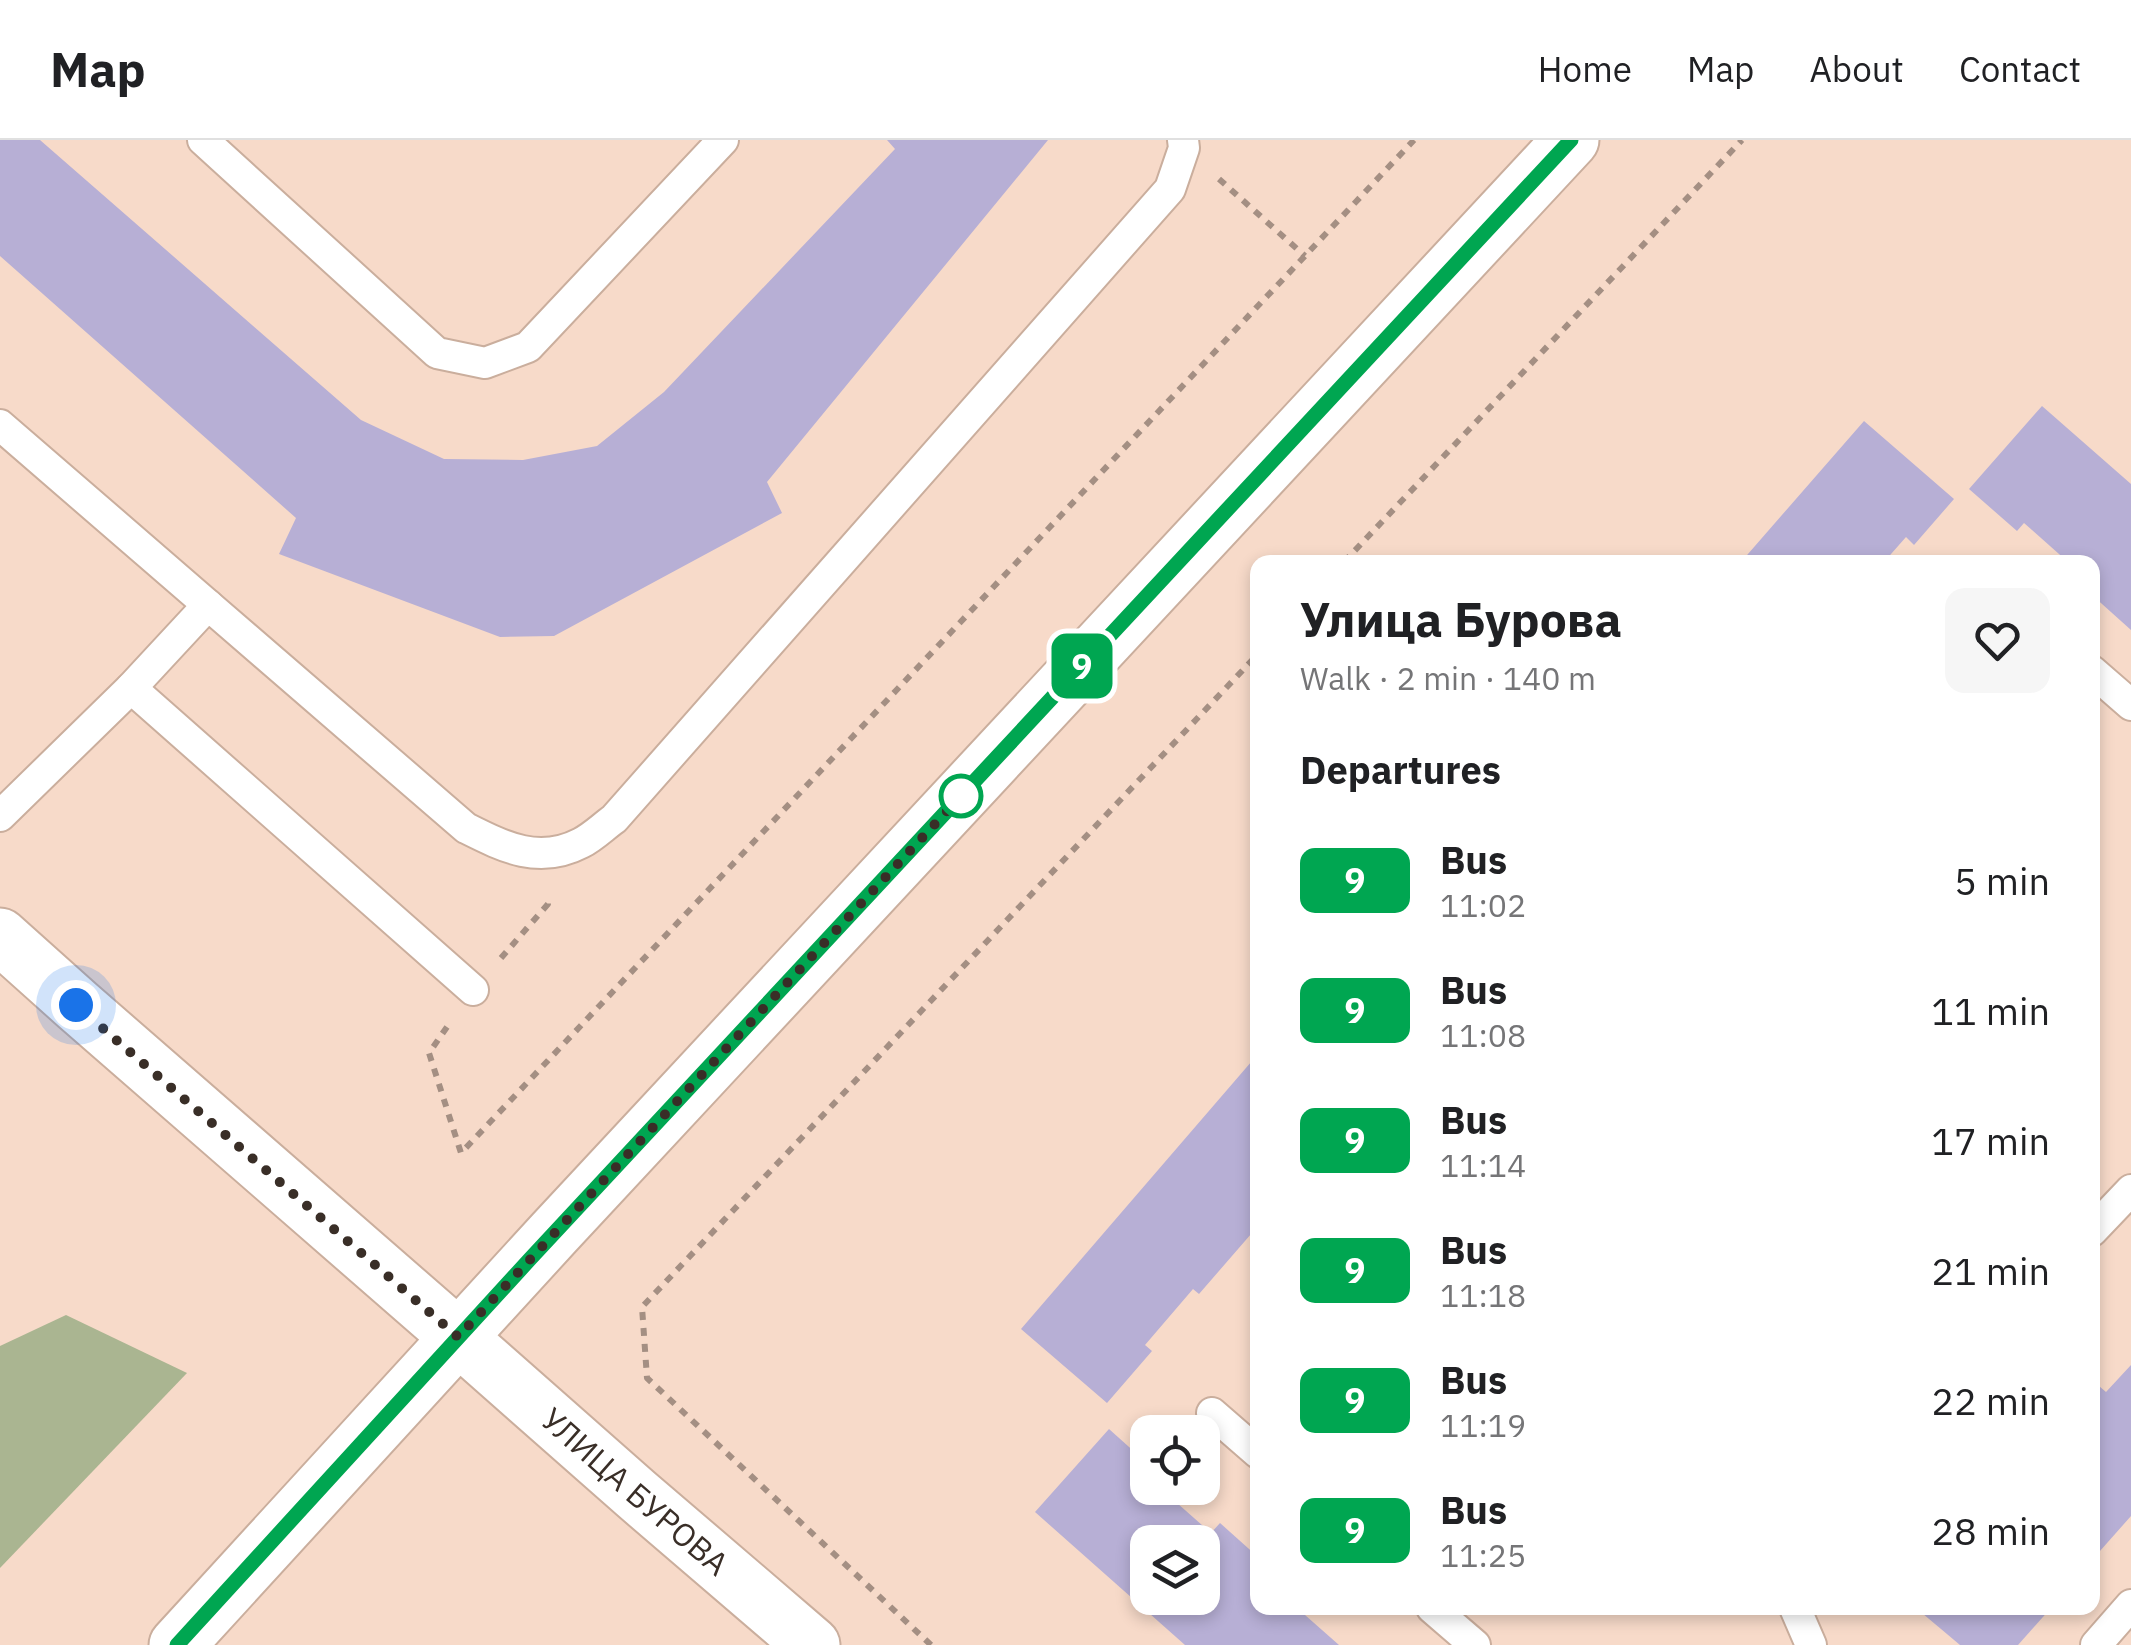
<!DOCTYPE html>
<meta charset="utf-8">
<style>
body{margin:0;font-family:"IBM Plex Sans",sans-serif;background:#f6f6f6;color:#202124;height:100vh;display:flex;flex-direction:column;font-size:38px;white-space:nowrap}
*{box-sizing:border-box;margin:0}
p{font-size:32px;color:#757577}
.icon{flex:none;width:55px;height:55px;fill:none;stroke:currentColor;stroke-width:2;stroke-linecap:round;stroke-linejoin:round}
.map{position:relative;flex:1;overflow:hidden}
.details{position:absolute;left:1250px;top:415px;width:850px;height:1060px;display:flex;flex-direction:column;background:#fff;border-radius:20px;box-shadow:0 5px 15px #0003}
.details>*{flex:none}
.badge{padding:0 20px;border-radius:15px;font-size:35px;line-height:65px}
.controls{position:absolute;left:1130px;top:1275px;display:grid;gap:20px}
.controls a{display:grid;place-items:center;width:90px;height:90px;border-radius:20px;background:#fff;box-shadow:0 5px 15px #0003;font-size:50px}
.you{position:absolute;width:50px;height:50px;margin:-25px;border:8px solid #fff;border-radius:50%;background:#1a73e8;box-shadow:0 0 0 15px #1a73e833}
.map>.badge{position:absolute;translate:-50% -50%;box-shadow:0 0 0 5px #fff}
h2{padding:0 50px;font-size:38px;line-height:90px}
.round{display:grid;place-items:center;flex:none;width:105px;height:105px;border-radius:20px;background:#f6f6f6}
.overview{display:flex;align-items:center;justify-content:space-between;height:170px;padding:0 50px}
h1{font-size:48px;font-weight:700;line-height:75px}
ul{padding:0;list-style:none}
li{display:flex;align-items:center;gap:30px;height:130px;padding:0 50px}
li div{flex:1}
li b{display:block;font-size:38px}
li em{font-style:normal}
li .badge{min-width:110px;font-weight:700;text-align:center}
header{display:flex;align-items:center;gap:60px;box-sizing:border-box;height:140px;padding:0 50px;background:#fff;border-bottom:2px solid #e0e0e0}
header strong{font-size:48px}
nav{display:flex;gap:55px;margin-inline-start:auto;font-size:35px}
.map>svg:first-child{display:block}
.green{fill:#aab591}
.building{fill:#b7afd5;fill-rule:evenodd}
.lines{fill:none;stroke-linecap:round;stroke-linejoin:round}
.lane-casing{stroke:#caae9d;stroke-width:34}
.street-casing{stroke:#caae9d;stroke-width:59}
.secondary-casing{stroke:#caae9d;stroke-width:59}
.path{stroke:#a48f83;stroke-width:6;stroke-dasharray:8 8;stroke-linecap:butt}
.lane{stroke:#fff;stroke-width:30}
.street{stroke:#fff;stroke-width:55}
.secondary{stroke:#fff;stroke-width:55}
.line-casing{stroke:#fff;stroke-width:22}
.line{stroke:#00a651;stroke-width:15}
.walk{stroke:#392e27;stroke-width:10;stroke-dasharray:0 18}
.stop-dot{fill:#fff;stroke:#00a651;stroke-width:5}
.labels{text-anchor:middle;stroke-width:9;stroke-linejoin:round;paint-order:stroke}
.street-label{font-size:32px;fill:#392e27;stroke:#fff}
</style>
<header>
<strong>Map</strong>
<nav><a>Home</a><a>Map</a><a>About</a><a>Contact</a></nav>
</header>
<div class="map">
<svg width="2131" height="1505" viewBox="0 0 2131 1505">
<rect width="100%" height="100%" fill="#f7dac9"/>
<polygon class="green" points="66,1175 187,1233 0,1428 0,1206"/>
<g class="building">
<polygon points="0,0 40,0 361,280 444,319 523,320 597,306 664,252 895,9 887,0 1048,0 767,342 782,373 554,496 500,497 279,414 296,378 0,116"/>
<polygon points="2042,266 2131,344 2131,490 2092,455 2092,451 2096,448 2092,444 2092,422 2068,422 2024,383 2017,391 1969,349"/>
<polygon points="1864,281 1954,359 1914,405 1906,397 1884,422 1741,422"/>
<polygon points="1258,914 1258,1086 1199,1154 1193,1149 1145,1205 1152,1211 1107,1263 1021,1189"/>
<polygon points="2131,1225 2131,1376 2092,1420 2092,1254 2099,1246 2106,1252"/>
<path d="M1109 1289 1148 1324V1348H1160L1211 1393 1220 1383 1258 1417V1468H1311L1305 1475 1339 1505H1185L1035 1372ZM1148 1402H1202V1458H1148Z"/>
<polygon points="1916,1468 2051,1468 2018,1505 1960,1505"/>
</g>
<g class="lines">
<g class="lane-casing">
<g id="lane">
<polyline points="203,0 437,213 485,223 528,207 723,0"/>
<polyline points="0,285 208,465"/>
<polyline points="2092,531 2131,565"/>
<polyline points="131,548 473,850"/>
<path d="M0 676 131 548 208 465 466 688C504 707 539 725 581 703 593 697 604 686 614 679L1170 49 1184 8 1183 0"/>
<polyline points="2092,1091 2131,1050"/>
<polyline points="1212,1273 1258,1313"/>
<polyline points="1432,1468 1475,1505"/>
<polyline points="1795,1468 1811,1505"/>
<polyline points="2096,1505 2131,1465"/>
</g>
</g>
<g class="street-casing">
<polyline id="street" points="0,796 77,865 458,1197"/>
</g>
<g class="secondary-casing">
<g id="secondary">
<path id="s1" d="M458 1197 636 1354 812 1505"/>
<polyline points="177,1505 554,1093 1571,0"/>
</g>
</g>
<g class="path">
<polyline points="1219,39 1305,116"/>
<polyline points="1344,422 1742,0"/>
<polyline points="501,818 548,764 548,758"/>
<polyline points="447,887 429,913 461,1013 1414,0"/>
<polyline points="931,1505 647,1238 642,1167 1258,514"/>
</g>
<use href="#lane" class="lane"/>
<use href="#street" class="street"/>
<use href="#secondary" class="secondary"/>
</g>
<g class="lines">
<g class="line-casing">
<polyline id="line" points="177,1505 530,1119 1571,0"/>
</g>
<use href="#line" class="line"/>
<polyline class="walk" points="76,865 458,1197 961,656"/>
</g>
<circle class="stop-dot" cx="961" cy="656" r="20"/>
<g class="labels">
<g class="street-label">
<text dy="11" stroke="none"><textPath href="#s1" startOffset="235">УЛИЦА БУРОВА</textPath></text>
</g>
</g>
</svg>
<div class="controls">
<a><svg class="icon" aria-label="locate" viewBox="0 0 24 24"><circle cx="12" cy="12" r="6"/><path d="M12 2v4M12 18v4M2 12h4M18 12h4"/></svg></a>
<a><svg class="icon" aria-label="layers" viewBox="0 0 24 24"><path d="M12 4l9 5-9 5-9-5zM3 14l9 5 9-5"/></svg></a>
</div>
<div class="you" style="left:76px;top:865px"></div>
<b class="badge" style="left:1082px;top:526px;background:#00a651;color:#fff">9</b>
<section class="details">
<div class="overview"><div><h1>Улица Бурова</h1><p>Walk · 2 min · 140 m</p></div><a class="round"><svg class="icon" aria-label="heart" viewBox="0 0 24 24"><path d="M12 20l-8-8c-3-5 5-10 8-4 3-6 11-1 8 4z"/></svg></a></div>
<h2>Departures</h2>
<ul>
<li><span class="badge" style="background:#00a651;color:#fff">9</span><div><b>Bus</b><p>11:02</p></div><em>5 min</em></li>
<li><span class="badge" style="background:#00a651;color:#fff">9</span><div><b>Bus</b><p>11:08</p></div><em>11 min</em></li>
<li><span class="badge" style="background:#00a651;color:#fff">9</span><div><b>Bus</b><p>11:14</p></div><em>17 min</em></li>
<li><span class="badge" style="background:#00a651;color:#fff">9</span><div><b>Bus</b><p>11:18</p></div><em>21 min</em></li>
<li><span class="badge" style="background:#00a651;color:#fff">9</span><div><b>Bus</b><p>11:19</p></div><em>22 min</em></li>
<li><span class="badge" style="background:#00a651;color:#fff">9</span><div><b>Bus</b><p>11:25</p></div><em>28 min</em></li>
</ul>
</section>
</div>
